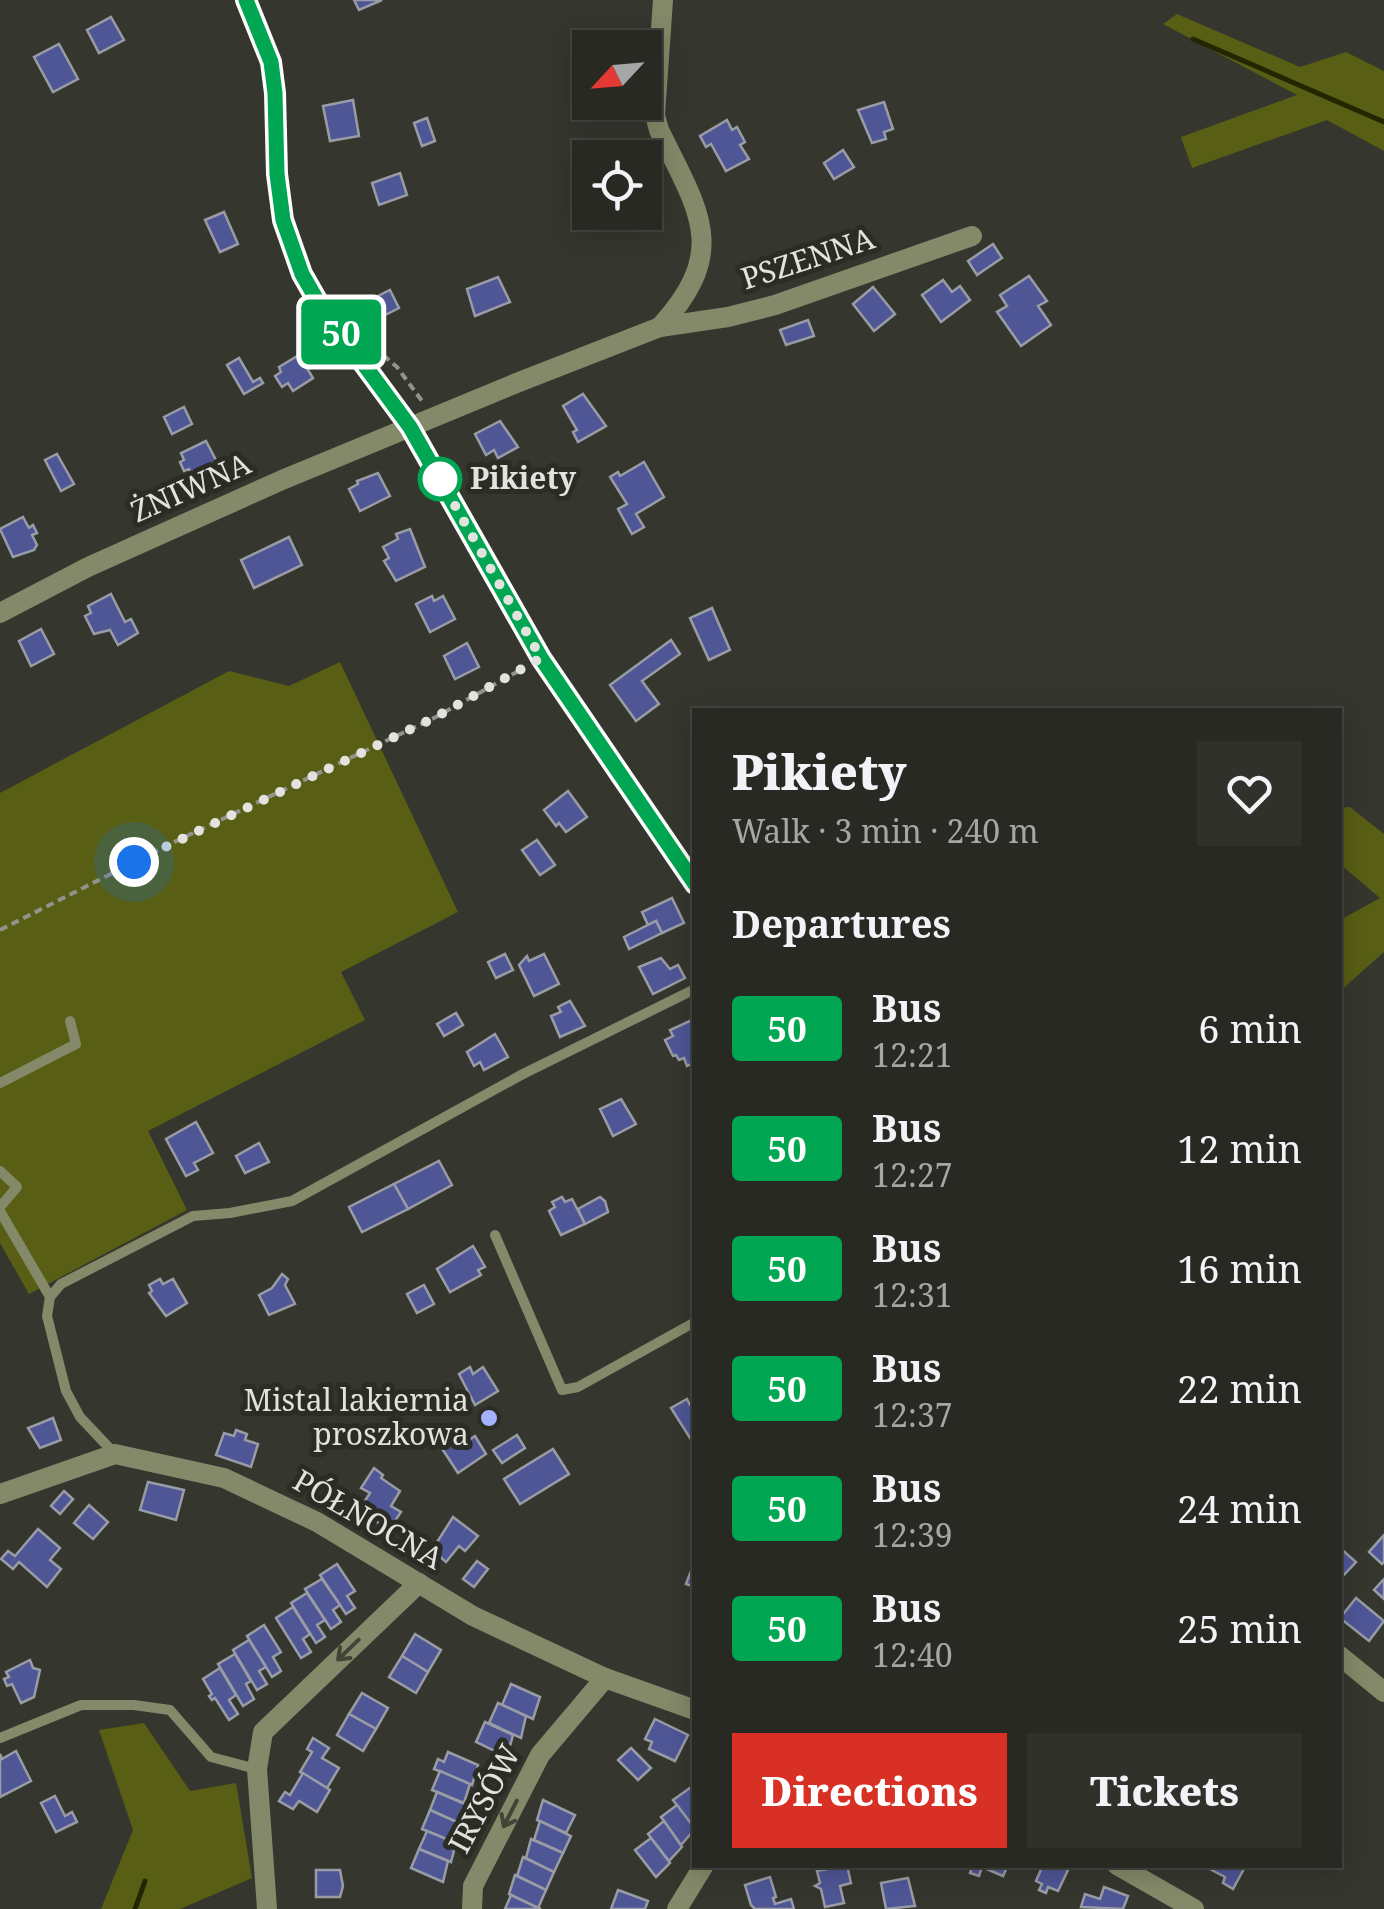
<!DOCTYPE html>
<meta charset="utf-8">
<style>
body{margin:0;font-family:"Noto Serif",serif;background:#30312b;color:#f1f3f6;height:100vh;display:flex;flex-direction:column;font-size:38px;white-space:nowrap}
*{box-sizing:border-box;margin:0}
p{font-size:32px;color:#a5a6a6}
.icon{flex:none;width:55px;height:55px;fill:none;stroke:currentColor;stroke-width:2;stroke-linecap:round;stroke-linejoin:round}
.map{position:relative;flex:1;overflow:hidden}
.details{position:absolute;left:692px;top:708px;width:650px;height:1160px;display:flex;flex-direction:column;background:#282923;border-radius:0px;box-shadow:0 5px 25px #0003,0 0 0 2px #444541}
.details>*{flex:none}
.badge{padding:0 20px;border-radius:8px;font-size:35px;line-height:65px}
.needle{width:65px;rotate:244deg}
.tools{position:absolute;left:572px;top:30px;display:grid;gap:20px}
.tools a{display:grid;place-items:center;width:90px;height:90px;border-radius:0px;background:#282923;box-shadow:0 5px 25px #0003,0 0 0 2px #444541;font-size:50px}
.you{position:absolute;width:50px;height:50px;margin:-25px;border:8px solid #fff;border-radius:50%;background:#1a73e8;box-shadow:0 0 0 15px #1a73e833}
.map>.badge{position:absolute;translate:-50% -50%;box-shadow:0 0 0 5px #fff}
h2{padding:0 40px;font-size:38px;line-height:90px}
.round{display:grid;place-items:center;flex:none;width:105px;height:105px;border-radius:0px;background:#30312b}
.head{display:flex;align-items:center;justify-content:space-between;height:170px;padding:0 40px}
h1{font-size:48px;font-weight:800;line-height:75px}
.cta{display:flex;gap:20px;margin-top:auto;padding:20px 40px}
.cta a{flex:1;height:115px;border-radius:0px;background:#d93025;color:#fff;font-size:40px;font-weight:800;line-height:115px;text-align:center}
.cta a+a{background:#30312b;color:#f1f3f6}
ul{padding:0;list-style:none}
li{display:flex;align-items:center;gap:30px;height:120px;padding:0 40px}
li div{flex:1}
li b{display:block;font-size:38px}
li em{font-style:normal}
li .badge{min-width:110px;font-weight:700;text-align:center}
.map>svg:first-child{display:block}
.green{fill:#585e14}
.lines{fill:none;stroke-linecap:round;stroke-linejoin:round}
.stream{stroke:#232600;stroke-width:5}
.building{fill:#4e5696;stroke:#9a9ca5;stroke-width:2.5}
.path{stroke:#92938d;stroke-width:4;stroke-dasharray:8 5;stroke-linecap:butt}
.service{stroke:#848969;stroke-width:10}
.minor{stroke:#848969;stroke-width:20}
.tertiary{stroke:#848969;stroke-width:20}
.oneway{stroke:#414436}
.line-casing{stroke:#fff;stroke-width:22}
.line{stroke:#00a651;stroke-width:15}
.walk{stroke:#e2e3de;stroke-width:10;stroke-dasharray:0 18}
.stop-dot{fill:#fff;stroke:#00a651;stroke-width:5}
.poi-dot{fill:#a4b1fc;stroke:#2b2d25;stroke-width:4}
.labels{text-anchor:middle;stroke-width:10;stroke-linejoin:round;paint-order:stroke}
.street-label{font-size:30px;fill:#e2e3de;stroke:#2b2d25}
.stop-label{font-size:30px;font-weight:bold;fill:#e2e3de;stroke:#2b2d25;text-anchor:start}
.poi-label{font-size:30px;fill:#e2e3de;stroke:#2b2d25;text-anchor:end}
</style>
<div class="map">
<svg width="1384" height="1909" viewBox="0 0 1384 1909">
<rect width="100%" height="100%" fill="#35372f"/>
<g class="green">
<polygon points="1177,14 1300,67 1346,52 1384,71 1384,151 1327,120 1192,168 1181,137 1297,95 1163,24"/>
<polygon points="340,662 458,912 341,972 365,1020 148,1131 187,1210 29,1294 0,1243 0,793 229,671 289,686"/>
<polygon points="1350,807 1384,834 1384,952 1340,991 1340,920 1380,898 1340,864 1340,808"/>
<polygon points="144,1723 190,1791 236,1783 252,1878 180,1909 101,1909 133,1830 99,1730"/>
</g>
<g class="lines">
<g class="stream">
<polyline points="1193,39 1384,122"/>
<polyline points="135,1909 145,1881"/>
</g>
</g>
<g class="building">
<polygon points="354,0 382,0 359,10"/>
<polygon points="111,17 124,40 99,53 87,30"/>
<polygon points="59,44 78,79 53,92 34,57"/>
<polygon points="353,100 359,136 330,141 323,106"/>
<polygon points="884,102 893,129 884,132 886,139 872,143 858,110"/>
<polygon points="427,118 435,141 422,146 414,123"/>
<polygon points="727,120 732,130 737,127 745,142 740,145 749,159 726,171 711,144 706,147 700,136"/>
<polygon points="843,150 854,167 834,179 824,163"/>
<polygon points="400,173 407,195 379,205 372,183"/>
<polygon points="224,212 238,244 220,252 205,220"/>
<polygon points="993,244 1002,258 977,275 968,261"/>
<polygon points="1029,276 1047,301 1038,306 1051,325 1021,346 997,312 1007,306 1000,295"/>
<polygon points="498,277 510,302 475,316 467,289"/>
<polygon points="943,280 952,292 960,286 970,300 941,322 922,295"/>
<polygon points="873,287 895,314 874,331 853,304"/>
<polygon points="390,290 399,308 379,318 370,300"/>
<polygon points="808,320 814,336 786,345 780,330"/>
<polygon points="299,355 313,378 293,391 288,383 282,387 275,376 281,372 279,367"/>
<polygon points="239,358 253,382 260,378 263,383 244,394 227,365"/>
<polygon points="583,394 606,426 578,442 573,432 577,430 563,406"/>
<polygon points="184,407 192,424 172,434 164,417"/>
<polygon points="500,421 518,447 498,458 494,450 486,455 475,434"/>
<polygon points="206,441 218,464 192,476 189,469 184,471 180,462 184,460 181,453"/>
<polygon points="57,454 74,484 61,491 45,460"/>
<polygon points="644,462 664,497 636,514 644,527 632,534 618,509 627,504 610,477 618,472 620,476"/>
<polygon points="378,473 390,496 360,511 349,489 358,484 357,481"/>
<polygon points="23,517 29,528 33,525 37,533 32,535 37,545 34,550 13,557 0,529"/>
<polygon points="410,529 425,567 396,581 384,561 389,558 383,547 398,539 396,534"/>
<polygon points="289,537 302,565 254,588 241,560"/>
<polygon points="111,594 125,622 131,619 138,633 118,645 110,630 94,634 85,616 91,613 88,606"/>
<polygon points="432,596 434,601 443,596 455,619 430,632 416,604"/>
<polygon points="712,608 730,650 709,660 690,618"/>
<polygon points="41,629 54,654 31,666 19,641"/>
<polygon points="671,640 680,654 642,681 659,704 636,721 610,685"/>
<polygon points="467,643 479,667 455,679 444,656"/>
<polygon points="568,791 587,817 566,832 559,823 556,826 544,810"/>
<polygon points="537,840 555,865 540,875 522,850"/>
<polygon points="672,898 684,923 662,933 656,921 648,925 642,912"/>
<polygon points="656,921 662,933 629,949 624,937"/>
<polygon points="505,954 513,970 496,978 488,962"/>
<polygon points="544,954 559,984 534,996 519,965 527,956 529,961"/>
<polygon points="661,958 670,969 678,965 685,978 653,994 639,967"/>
<polygon points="570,1001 585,1026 560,1037 551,1016 561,1012 558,1007"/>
<polygon points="456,1013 463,1025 444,1036 437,1024"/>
<polygon points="692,1020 695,1027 695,1062 687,1066 684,1058 679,1060 676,1055 673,1056 665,1040 673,1036 670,1030"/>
<polygon points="495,1034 508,1057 484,1070 480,1062 474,1066 467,1052"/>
<polygon points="621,1099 636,1124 613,1136 600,1109"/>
<polygon points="196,1122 213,1153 194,1163 198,1170 186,1176 166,1139"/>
<polygon points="259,1143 269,1162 245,1173 236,1156"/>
<polygon points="439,1161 452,1185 408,1209 394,1184"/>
<polygon points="394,1184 408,1209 362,1232 349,1207"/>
<polygon points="562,1197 565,1202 572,1199 585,1224 561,1235 549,1211 555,1207 552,1202"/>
<polygon points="600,1197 605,1201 608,1212 585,1224 578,1209"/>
<polygon points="473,1246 485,1267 478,1270 481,1275 450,1292 437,1269"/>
<polygon points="282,1274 288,1279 285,1285 295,1304 269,1315 259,1295 272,1288"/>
<polygon points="160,1279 163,1284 173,1279 187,1303 166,1316 149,1293 152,1291 149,1285"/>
<polygon points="424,1285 434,1304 417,1313 407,1294"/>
<polygon points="470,1367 473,1374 483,1367 498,1391 475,1405 459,1374"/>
<polygon points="687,1399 690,1405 695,1402 695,1435 690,1438 671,1408"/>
<polygon points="53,1418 61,1440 40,1448 28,1428"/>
<polygon points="236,1430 247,1434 245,1440 258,1444 251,1467 216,1455 224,1433 234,1436"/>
<polygon points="517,1435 525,1448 502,1463 493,1450"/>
<polygon points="458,1436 463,1444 475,1436 486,1454 458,1473 441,1447"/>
<polygon points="553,1449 569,1474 520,1504 504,1479"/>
<polygon points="374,1468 383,1475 381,1478 400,1491 391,1506 401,1512 389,1530 359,1510 370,1493 361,1488"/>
<polygon points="148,1482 184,1490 176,1520 140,1510"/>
<polygon points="64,1491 73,1499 60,1514 51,1506"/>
<polygon points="89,1505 108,1522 93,1539 74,1523"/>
<polygon points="453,1517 478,1536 465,1551 459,1546 446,1562 432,1550"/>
<polygon points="38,1529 60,1548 50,1560 61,1569 47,1587 19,1562 13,1569 1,1559 8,1551 15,1556"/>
<polygon points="1384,1535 1384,1562 1382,1564 1369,1552"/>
<polygon points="1340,1548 1356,1562 1340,1579"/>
<polygon points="477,1561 488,1569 474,1587 463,1579"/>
<polygon points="694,1563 695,1563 695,1587 686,1584"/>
<polygon points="337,1564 355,1591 347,1596 355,1608 346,1614 320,1575"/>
<polygon points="322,1579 340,1605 333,1610 341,1622 331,1629 305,1589"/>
<polygon points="1384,1579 1384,1599 1374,1590"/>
<polygon points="307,1593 325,1620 317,1625 325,1637 316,1643 291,1603"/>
<polygon points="1356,1598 1384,1621 1369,1641 1340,1618"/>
<polygon points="293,1607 310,1634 303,1639 311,1652 301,1658 276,1618"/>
<polygon points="264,1625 281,1652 273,1657 281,1671 272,1677 247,1636"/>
<polygon points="415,1634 441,1650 428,1672 402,1656"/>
<polygon points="249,1640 266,1667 259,1671 267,1684 257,1690 233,1650"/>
<polygon points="235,1654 251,1681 246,1684 254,1699 243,1706 218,1664"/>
<polygon points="402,1656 428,1672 416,1693 389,1677"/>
<polygon points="30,1660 33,1668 40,1670 34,1697 21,1703 12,1684 7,1686 4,1679 9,1677 6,1672"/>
<polygon points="220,1668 236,1695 229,1700 238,1714 229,1720 215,1698 212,1700 209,1696 212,1694 203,1679"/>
<polygon points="511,1684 540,1697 533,1719 502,1705"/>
<polygon points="362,1693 388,1708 376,1729 349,1714"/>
<polygon points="498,1703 526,1716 521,1738 489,1723"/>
<polygon points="349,1714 376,1729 363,1751 337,1735"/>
<polygon points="655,1719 688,1735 675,1761 649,1749 652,1742 645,1739"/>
<polygon points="485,1722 513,1735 507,1757 476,1742"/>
<polygon points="313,1738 329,1748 322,1758 339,1768 327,1788 300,1772 312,1752 307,1749"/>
<polygon points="631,1748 651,1768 638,1780 618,1760"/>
<polygon points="16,1751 31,1781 0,1797 0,1754 2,1759"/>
<polygon points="448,1752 478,1765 472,1785 434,1769 438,1759 444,1762"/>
<polygon points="440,1771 470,1784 464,1803 432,1790"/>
<polygon points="303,1773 330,1790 317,1812 299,1801 293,1809 279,1801 285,1792 290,1795"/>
<polygon points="690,1788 695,1795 694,1828 673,1800"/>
<polygon points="437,1792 467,1805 461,1824 430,1810"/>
<polygon points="55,1796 65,1816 72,1812 77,1822 56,1832 41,1803"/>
<polygon points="543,1800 575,1815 566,1833 537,1820"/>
<polygon points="677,1805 695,1829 681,1845 661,1817"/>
<polygon points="430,1810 459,1823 453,1842 422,1829"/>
<polygon points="540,1821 571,1836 563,1853 534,1840"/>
<polygon points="664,1821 682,1847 669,1861 648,1834"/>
<polygon points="427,1831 456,1843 451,1862 419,1849"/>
<polygon points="651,1838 670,1863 656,1877 635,1850"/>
<polygon points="531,1839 563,1853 554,1872 526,1858"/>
<polygon points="419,1849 448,1861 443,1882 411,1868"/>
<polygon points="523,1857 554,1872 546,1890 517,1876"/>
<polygon points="847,1865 851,1883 840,1886 844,1903 825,1907 821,1889 815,1886 820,1883 817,1871"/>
<polygon points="973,1865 1008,1865 1003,1876 982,1867 979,1876 970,1873"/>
<polygon points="1043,1865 1057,1865 1068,1870 1058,1891 1048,1887 1046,1893 1039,1890 1042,1884 1036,1881"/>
<polygon points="1202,1865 1246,1865 1233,1889 1223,1883 1225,1877"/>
<polygon points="316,1870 340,1870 343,1886 340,1897 316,1897"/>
<polygon points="515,1875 546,1890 538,1908 509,1894"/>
<polygon points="770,1877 776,1897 773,1898 775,1904 791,1899 794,1909 755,1909 751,1905 745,1885"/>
<polygon points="908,1878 915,1906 886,1909 881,1883"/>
<polygon points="1104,1887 1128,1896 1123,1909 1081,1907 1085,1894 1100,1899"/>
<polygon points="618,1890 648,1901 645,1909 611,1909"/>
<polygon points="511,1895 538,1908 541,1909 505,1909"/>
</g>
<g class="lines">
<g class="path">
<polyline points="383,355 397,367 422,401"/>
<polyline points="0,930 168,845 436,717 524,668"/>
</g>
<g class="service">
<polyline points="0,1083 76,1044 70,1021"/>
<polyline points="0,1171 17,1187 0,1207"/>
<polyline points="0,1211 50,1297"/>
<polyline points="495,1235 562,1390 578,1387 695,1322"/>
<polyline points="115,1454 80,1417 66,1391 47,1316 50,1297 61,1284 193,1216 230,1213 292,1201 523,1074 695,989"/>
<polyline points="0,1738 81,1705 134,1705 170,1710 211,1757 256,1769"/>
</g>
<g class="minor">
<path d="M660 327C730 250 699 212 659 130L655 115 663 0"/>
<polyline points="0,613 88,567 282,480 519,382 660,327 728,317 775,305 972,236"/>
<polyline points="0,1494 115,1454 224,1478 317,1522 473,1616 605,1678 695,1710"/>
<polyline points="1117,1865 1194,1909"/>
<polyline points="267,1909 257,1769 263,1732 419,1583"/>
<polyline points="472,1909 473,1886 540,1755 605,1678"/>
<polyline points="677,1909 704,1865"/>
</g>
<g class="tertiary">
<polyline points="246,0 271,62 275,93 277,174 283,220 302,274 318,302 410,427 541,658 695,884"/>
<polyline points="1340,1656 1384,1692"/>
</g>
</g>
<defs><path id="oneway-shaft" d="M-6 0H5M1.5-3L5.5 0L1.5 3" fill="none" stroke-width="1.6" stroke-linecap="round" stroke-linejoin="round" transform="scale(2.5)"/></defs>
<g class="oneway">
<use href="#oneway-shaft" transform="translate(348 1650) rotate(136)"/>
<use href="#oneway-shaft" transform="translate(510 1814) rotate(117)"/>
</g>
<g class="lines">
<g class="line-casing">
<polyline id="line" points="246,0 271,62 275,93 277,174 283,220 302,274 318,302 410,427 541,658 695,884"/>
</g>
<use href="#line" class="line"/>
<polyline class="walk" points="134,862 436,717 541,658 440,479"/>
</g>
<circle class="stop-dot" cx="440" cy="479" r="20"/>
<circle class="poi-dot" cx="489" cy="1418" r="10"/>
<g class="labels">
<g class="street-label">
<text transform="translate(808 259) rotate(-18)" y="10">PSZENNA</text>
<text transform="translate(191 488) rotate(-24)" y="10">ŻNIWNA</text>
<text transform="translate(368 1520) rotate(30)" y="10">PÓŁNOCNA</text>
<text transform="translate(485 1799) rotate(-62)" y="10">IRYSÓW</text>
</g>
<g class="stop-label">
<text x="470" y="489">Pikiety</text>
</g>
<g class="poi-label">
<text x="469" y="1411">Mistal lakiernia<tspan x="469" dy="34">proszkowa</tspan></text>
</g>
</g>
</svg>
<div class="tools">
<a><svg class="needle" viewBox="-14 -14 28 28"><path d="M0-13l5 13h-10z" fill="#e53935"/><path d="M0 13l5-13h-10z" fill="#a5a6a6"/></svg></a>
<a><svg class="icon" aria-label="locate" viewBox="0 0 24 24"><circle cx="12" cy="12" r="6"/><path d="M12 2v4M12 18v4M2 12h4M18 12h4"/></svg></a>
</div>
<div class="you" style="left:134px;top:862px"></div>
<b class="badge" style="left:341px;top:332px;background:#00a651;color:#fff">50</b>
<section class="details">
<div class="head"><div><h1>Pikiety</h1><p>Walk · 3 min · 240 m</p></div><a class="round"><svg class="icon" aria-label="heart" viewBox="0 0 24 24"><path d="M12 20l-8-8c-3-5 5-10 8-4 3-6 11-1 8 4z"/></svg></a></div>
<h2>Departures</h2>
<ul>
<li><span class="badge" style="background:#00a651;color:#fff">50</span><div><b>Bus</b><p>12:21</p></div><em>6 min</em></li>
<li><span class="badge" style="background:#00a651;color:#fff">50</span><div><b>Bus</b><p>12:27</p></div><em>12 min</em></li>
<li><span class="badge" style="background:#00a651;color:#fff">50</span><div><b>Bus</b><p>12:31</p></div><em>16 min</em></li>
<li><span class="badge" style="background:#00a651;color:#fff">50</span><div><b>Bus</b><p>12:37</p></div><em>22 min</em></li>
<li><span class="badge" style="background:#00a651;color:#fff">50</span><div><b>Bus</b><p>12:39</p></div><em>24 min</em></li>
<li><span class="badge" style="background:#00a651;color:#fff">50</span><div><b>Bus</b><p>12:40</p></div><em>25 min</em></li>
</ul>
<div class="cta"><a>Directions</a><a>Tickets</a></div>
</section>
</div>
